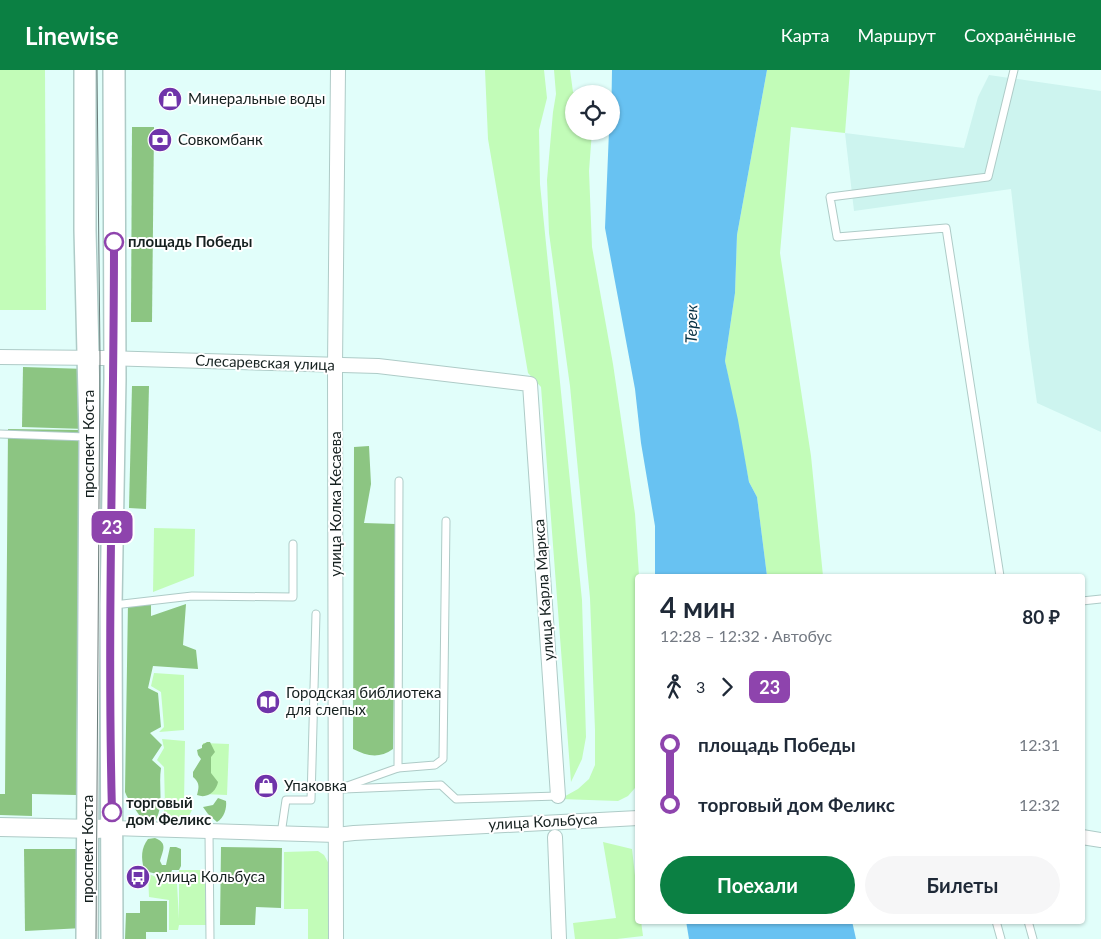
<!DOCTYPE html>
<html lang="ru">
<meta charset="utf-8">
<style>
body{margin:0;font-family:Lato,sans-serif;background:#f6f6f7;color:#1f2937;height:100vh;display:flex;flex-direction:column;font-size:19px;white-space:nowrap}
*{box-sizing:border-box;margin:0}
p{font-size:16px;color:#747a83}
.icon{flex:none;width:28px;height:28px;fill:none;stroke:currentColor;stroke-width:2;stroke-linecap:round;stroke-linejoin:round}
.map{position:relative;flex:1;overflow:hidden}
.sheet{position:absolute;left:635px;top:504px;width:450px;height:350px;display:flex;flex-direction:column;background:#fff;border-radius:5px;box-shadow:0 1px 4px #0004}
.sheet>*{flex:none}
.badge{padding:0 10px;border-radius:8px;font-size:18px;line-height:32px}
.buttons{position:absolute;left:565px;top:15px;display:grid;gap:10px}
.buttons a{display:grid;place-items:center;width:55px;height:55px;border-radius:50%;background:#fff;box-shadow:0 1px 4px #0004;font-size:25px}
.map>.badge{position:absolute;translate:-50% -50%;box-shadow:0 0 0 2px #fff}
.legs{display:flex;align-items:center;gap:8px;height:55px;padding:0 25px;font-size:16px}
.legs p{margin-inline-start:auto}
.headline{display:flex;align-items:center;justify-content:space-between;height:85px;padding:0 25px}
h1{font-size:28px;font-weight:700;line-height:38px}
.cta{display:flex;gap:10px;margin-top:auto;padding:10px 25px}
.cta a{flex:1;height:58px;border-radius:30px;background:#0b8043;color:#fff;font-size:20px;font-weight:700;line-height:58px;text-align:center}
.cta a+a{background:#f6f6f7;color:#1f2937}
ul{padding:0 25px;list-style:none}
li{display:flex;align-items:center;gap:18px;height:60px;font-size:19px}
li i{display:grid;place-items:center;width:8px;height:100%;margin:0 6px;background:currentColor}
li i::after{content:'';width:12px;height:12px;margin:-6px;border:4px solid;border-radius:50%;background:#fff}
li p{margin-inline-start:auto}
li:first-child i{background:linear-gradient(#0000 50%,currentColor 0)}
li:last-child i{background:linear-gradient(currentColor 50%,#0000 0)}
header{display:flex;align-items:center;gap:30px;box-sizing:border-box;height:70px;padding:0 25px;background:#0b8043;color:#fff}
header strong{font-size:24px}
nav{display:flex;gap:28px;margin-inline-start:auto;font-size:18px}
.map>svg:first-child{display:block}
.built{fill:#cdf4ef}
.green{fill:#c2fcb8}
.forest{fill:#8cc582}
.water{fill:#68c2f2}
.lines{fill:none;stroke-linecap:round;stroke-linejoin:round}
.service-casing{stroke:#aecbc7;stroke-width:9}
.minor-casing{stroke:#aecbc7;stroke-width:16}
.tertiary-casing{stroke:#aecbc7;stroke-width:20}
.primary-casing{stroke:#aecbc7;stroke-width:24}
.service{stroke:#fff;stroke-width:7}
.minor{stroke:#fff;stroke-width:14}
.tertiary{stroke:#fff;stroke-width:18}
.primary{stroke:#fff;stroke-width:21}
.tram{stroke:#697b79;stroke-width:1}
.line-1-casing{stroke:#fff;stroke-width:11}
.line-1{stroke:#8e44ad;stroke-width:8}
.stop-1-dot{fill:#fff;stroke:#8e44ad;stroke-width:2.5}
.labels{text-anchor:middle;stroke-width:4;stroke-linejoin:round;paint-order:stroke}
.poi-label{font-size:15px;fill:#15201f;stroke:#fff;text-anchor:start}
.stop-label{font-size:15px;font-weight:bold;fill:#15201f;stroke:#fff;text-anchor:start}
.street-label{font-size:15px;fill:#15201f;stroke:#fff}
.water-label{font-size:16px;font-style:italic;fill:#042f42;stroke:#fff}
</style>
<header>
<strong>Linewise</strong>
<nav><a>Карта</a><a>Маршрут</a><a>Сохранённые</a></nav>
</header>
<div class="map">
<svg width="1101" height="869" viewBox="0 0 1101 869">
<rect width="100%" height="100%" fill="#e1fefa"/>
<polygon class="built" points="989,5 1101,21 1101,362 1037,333 1029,276 1011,119 854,141 845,63 964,78 978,27"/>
<g class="green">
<polygon points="0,0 45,0 46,240 0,240"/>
<polygon points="485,0 544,0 547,28 539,60 540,114 582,530 586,667 582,689 571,712 541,317 528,303 488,69"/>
<polygon points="554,0 570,0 573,22 578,24 574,24 574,61 592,61 589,101 592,177 613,294 635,444 639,506 638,506 638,592 635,621 638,642 637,719 635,718 628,726 618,731 560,729 578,719 589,709 595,695 595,660 590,528 570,316 549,163 547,110 553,42 556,24"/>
<polygon points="767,0 850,0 845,63 791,57 780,183 811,386 823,506 767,506 757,427 749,412 725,291 735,223 737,165"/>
<polygon points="154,458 195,459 194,506 153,522"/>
<polygon points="154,603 184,605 184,660 159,662 164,657 161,622 151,616"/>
<path d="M162 669 185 671 184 734 193 737C190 746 186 750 178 754L170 752 163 747 165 736 164 697 157 690 164 678Z"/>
<polygon points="203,673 229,674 227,725 202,724"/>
<polygon points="603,772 632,779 637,823 638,851 641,851 643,866 617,869 575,869 573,853 616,848"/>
<polygon points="318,781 324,785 329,794 329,869 308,869 308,839 284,839 284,782"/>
<path d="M179 800H205L206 855H179L178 860H169V830L149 827 148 804C159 807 166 813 177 814L179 849Z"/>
</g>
<g class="forest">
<polygon points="132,57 154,57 152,252 131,252"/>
<polygon points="23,297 86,299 85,359 22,357"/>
<polygon points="132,316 149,316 146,439 129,438"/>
<polygon points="8,359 80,360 76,725 32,724 32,746 0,745 0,724 5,724"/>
<path d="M369 376 371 414 364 453 396 454 393 679C379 689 367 686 353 679L354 377Z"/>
<path d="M151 527V546L186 534 183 575 196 580 198 599 153 596 148 618 158 623 161 657 150 663 162 675 152 690 161 698C158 718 165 736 154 753H144C139 743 128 731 125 722L128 532Z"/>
<path d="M207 672H210L215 682 211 687V703L218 712C216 722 207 729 197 725 199 717 200 713 193 707V702L201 689 198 685 197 680 202 678V675Z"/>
<path d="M218 728 226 731C227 738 224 748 217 752L208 744 203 737 213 735Z"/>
<path d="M155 768C168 773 163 780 160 791L162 795H166L170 777H176L181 779V796L179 800H172L171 803 177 807V812L173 813 161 805 149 802 144 799C141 788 141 778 148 769Z"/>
<polygon points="221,777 282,778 281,838 256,837 255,855 220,855"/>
<polygon points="24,779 83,779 83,858 25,861"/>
<polygon points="140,831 167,831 167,862 146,862 146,869 125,869 126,843 140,843"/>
</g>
<g class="water">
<polygon points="612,0 767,0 737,165 735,223 725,291 738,350 749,412 757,427 767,506 655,506 655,456 641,373 635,319 605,158 609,61 611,61"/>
<polygon points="686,851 852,851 856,869 689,869"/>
</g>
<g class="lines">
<g class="service-casing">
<g id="service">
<polyline points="0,364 87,367"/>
<polyline points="1000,506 946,158 837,167 830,127 988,107 1014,0"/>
<polyline points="1082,531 1101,529"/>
<polyline points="114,535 192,526 293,527 293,474"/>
<polyline points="398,698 435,695 443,689 446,451"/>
<polyline points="344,719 441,715 456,729 558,726"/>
<polyline points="336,720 398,698 399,411"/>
<polyline points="209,762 210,869"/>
<polyline points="281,764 286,730 311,730 316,544"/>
<polyline points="996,851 1001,869"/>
<polyline points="1028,851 1033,869"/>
</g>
</g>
<g class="minor-casing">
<g id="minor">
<polyline points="0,287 104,288 378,296 530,314 558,726"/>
<polyline points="112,758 336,765 354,763 638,748"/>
<polyline points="555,767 559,869"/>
<polyline points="1082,767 1101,770"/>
<polyline points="336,869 335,296 338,0"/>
</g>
</g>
<g class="tertiary-casing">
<polyline id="tertiary" points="0,757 96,759 112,758"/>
</g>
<g class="primary-casing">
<g id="primary">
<polyline points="85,0 85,160 90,367 87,869"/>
<polyline points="112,869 111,535 115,309 114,0"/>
</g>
</g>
<use href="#service" class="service"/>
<use href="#minor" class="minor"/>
<use href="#tertiary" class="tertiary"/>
<use href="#primary" class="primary"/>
<polyline class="tram" points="96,869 100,288 97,0"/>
</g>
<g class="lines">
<g class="line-1-casing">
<path id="line-1" d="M112 742C107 552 114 362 114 172"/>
</g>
<use href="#line-1" class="line-1"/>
</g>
<defs>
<g id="shop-disc" transform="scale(1.25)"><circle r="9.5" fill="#6f34aa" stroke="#fff"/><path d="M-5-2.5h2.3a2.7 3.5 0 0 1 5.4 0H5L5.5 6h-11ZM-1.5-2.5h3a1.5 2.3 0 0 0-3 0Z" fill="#fff"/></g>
<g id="bank-disc" transform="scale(1.25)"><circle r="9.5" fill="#6f34aa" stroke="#fff"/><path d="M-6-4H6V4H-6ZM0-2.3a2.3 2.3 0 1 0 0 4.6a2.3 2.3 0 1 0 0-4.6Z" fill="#fff"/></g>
<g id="library-disc" transform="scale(1.25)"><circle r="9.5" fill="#6f34aa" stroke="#fff"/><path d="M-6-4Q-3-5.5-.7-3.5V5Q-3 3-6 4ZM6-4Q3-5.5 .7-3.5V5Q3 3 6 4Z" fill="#fff"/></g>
<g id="bus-disc" transform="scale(1.25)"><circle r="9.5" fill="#6f34aa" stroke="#fff"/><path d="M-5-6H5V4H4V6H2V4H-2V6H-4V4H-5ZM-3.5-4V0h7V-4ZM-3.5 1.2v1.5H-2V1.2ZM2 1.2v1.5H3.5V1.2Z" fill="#fff"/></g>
</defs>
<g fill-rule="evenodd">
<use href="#shop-disc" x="170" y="29"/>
<use href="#bank-disc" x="160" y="70"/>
<use href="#library-disc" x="268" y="632"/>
<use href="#shop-disc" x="266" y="716"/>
<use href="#bus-disc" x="138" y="807"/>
</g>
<g class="stop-1-dot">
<circle cx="114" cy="172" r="9"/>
<circle cx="112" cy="742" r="9"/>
</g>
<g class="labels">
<g class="poi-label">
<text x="188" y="34">Минеральные воды</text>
<text x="178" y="75">Совкомбанк</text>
<text x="286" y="628">Городская библиотека<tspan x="286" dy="17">для слепых</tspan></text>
<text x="284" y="721">Упаковка</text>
<text x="156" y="812">улица Кольбуса</text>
</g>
<g class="stop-label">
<text x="128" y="177">площадь Победы</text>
<text x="126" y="738">торговый<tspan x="126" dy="17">дом Феликс</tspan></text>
</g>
<g class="street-label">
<text transform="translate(265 293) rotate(2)" y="5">Слесаревская улица</text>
<text transform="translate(89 374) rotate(-90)" y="5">проспект Коста</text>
<text transform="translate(336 434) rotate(-90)" y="5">улица Колка Кесаева</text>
<text transform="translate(544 520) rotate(-94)" y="5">улица Карла Маркса</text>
<text transform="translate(543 752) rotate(-3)" y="5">улица Кольбуса</text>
<text transform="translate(88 779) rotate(-90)" y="5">проспект Коста</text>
</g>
<g class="water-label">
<text transform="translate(691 254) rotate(-89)" y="6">Терек</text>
</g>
</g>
</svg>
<div class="buttons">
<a><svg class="icon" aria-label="locate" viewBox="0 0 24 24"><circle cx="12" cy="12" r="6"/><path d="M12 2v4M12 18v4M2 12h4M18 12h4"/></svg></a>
</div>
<b class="badge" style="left:112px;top:457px;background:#8e44ad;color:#fff">23</b>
<section class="sheet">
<div class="headline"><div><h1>4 мин</h1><p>12:28 – 12:32 · Автобус</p></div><b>80 ₽</b></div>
<div class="legs"><svg class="icon" aria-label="walk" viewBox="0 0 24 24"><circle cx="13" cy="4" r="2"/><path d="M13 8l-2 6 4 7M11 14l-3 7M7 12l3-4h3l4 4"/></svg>3<svg class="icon" aria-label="forward" viewBox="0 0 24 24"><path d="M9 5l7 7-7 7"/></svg><b class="badge" style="background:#8e44ad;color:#fff">23</b></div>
<ul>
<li><i style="color:#8e44ad"></i><b>площадь Победы</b><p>12:31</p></li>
<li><i style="color:#8e44ad"></i><b>торговый дом Феликс</b><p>12:32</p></li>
</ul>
<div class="cta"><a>Поехали</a><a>Билеты</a></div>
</section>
</div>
